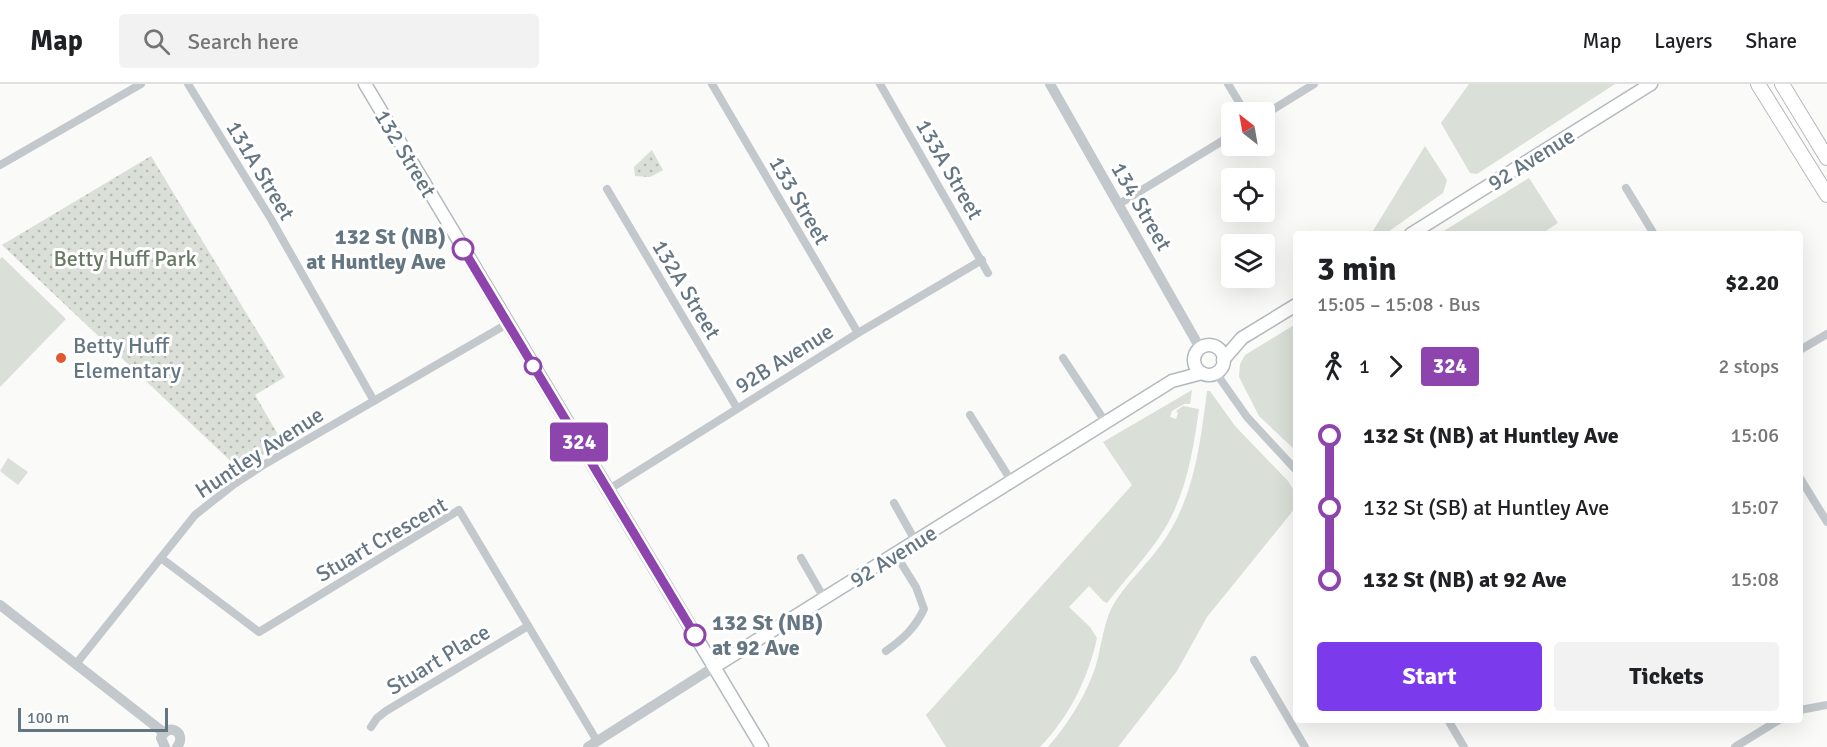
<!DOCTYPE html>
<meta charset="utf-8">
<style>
body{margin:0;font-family:Signika,sans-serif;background:#f2f2f2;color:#202124;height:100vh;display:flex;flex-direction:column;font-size:22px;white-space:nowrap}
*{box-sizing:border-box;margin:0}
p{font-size:20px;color:#757577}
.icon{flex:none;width:33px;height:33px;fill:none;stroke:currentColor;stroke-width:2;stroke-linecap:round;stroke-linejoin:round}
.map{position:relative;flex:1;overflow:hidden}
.sheet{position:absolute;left:1293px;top:147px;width:510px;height:492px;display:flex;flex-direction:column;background:#fff;border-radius:6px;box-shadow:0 6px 24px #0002}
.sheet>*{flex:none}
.badge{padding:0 12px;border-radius:4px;font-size:21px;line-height:39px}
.needle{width:39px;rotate:329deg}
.tools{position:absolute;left:1221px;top:18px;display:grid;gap:12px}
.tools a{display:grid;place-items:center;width:54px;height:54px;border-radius:6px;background:#fff;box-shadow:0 6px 24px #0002;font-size:30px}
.scale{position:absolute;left:18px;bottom:15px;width:150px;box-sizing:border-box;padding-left:6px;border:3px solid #657683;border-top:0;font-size:16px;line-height:21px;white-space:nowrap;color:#657683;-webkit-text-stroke:4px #fff;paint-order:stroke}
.map>.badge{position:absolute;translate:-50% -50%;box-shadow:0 0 0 3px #fff}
.legs{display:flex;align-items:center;gap:9px;height:66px;padding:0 24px;font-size:20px}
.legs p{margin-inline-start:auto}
.overview{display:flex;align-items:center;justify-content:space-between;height:102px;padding:0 24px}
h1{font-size:33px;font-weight:700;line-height:45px}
.button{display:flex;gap:12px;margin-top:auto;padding:12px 24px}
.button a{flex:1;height:69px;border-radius:6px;background:#7c3aed;color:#fff;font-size:24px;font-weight:700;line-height:69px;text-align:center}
.button a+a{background:#f2f2f2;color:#202124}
ul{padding:0 24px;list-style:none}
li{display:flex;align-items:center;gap:21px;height:72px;font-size:22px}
li i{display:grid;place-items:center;width:9px;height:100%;margin:0 8px;background:currentColor}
li i::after{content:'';width:15px;height:15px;margin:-8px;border:4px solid;border-radius:50%;background:#fff}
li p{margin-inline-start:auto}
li:first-child i{background:linear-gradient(#0000 50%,currentColor 0)}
li:last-child i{background:linear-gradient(currentColor 50%,#0000 0)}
header{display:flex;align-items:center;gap:36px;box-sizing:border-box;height:84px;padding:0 30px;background:#fff;border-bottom:2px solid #e0e0e0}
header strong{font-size:28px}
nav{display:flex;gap:33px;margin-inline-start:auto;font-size:21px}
.search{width:420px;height:54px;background:#f2f2f2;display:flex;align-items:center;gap:15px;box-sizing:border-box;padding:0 21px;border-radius:6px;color:#757577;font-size:22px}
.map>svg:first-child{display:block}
.grass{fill:#dadfd7}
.park{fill:url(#park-dots)}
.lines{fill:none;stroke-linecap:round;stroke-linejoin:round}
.secondary-casing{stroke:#b3babf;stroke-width:15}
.primary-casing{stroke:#b5babe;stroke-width:16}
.minor{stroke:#c3c8cc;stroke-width:8}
.tertiary{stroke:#c3c8cc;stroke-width:10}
.secondary{stroke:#fff;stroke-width:12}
.primary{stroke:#fff;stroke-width:14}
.line-1-casing{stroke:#fff;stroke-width:14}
.line-1{stroke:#8e44ad;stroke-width:9}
.stop-1-dot{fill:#fff;stroke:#8e44ad;stroke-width:3}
.poi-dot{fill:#e4572e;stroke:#fff;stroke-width:2}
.labels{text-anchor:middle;stroke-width:6;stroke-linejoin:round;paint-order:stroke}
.street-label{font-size:22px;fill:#657683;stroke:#fff}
.stop-label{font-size:22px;font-weight:bold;fill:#657683;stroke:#fff;text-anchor:end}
.park-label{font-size:22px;fill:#687a64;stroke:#fff}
.poi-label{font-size:22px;fill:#657683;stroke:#fff;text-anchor:start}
</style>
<header>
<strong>Map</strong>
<div class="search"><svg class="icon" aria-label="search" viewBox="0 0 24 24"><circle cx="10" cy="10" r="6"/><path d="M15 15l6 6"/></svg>Search here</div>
<nav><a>Map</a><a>Layers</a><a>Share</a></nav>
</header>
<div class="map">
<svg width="1827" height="663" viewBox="0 0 1827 663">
<defs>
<pattern id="park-dots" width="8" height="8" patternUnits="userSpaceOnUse" patternTransform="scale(1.5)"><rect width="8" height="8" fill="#dadfd7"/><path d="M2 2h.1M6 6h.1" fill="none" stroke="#b4b9b4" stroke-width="1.8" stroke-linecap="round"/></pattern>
</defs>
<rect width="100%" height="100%" fill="#fafaf8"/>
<g class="grass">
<polygon points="1469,0 1615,0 1477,90 1470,89 1441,39"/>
<polygon points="1425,62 1447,96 1443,109 1385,150 1371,150"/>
<polygon points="1529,94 1558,139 1541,150 1439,150"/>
<polygon points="2,173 66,235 0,303 0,175"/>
<polygon points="1296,240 1296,367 1259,332 1239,293 1240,280 1245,271"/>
<path d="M1192 306 1190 320H1184L1172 327 1170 333 1176 335 1178 329 1176 327 1183 322 1199 325C1193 368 1186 412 1162 449 1146 474 1125 495 1107 519L1103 517 1089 502 1069 523 1090 543 1097 554C1088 595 1069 633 1040 663H946L926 631 1132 401 1103 358Z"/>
<path d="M1207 307H1210L1235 342 1288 397 1296 410V423L1207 533 1177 587 1118 663H1048C1068 640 1087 610 1096 581 1101 564 1104 538 1112 523 1124 501 1145 483 1160 462 1194 417 1200 361 1207 307Z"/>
<polygon points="8,374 28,388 18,401 0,387"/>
</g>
<g class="park">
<polygon points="652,66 663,86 650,93 635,92 634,83"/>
<polygon points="151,72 285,293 255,311 283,359 239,385 2,161"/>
</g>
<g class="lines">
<g class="secondary-casing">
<g id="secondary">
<polyline points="365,0 762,663"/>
<polyline points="1411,150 1651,0"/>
<circle cx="1209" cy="276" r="15"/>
<polyline points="1223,276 1242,254 1296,221"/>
<polyline points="714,583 1172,297 1202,289"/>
</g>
</g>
<g class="primary-casing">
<g id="primary">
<polyline points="1758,0 1827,111"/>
<polyline points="1782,0 1827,74"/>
</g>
</g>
<g class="minor">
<polyline points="188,0 271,135 374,317"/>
<polyline points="712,0 858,249"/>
<polyline points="880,0 988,189"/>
<polyline points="1228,0 1245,28"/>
<polyline points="1264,31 1314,0"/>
<polyline points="0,81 141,0"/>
<polyline points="1626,104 1654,150"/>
<polyline points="607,105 737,324"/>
<polyline points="1119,120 1232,51"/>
<polyline points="1800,266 1827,250"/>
<polyline points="1063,274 1106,339"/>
<polyline points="1216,289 1247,333 1296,386"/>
<polyline points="970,331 1012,398"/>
<polyline points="1800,394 1827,438"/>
<polyline points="608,406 858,249 982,176"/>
<polyline points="894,419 916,458"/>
<polyline points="161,474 259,548 459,426 597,657"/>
<polyline points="801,474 824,514"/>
<path d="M886 567C903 555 915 544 924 525L916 503 896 471"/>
<polyline points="1254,576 1305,663"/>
<polyline points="76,580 195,431 233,401 265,380 507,240"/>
<polyline points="1800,626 1827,621"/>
<polyline points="1448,636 1464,663"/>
<polyline points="371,643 377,634 386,627 528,542"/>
<polyline points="1735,663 1779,636"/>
</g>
<g class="tertiary">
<polyline points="1050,0 1200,264"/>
<polyline points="0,521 163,648"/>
<path d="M165 663 161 654C168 637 188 649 177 663"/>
<polyline points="588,663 714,583"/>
</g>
<use href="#secondary" class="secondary"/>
<use href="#primary" class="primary"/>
</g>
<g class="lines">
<g class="line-1-casing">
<polyline id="line-1" points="463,165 695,551"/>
</g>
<use href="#line-1" class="line-1"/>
</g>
<g class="stop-1-dot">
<circle cx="463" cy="165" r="10"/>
<circle cx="533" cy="282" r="8"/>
<circle cx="695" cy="551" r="10"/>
</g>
<circle class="poi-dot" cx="61" cy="274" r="6"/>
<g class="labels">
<g class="street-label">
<text transform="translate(406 69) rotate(59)" y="8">132 Street</text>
<text transform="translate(1531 75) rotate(-32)" y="8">92 Avenue</text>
<text transform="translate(950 85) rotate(60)" y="8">133A Street</text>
<text transform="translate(261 86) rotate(59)" y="8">131A Street</text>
<text transform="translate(800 116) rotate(60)" y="8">133 Street</text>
<text transform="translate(1142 122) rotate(60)" y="8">134 Street</text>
<text transform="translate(687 205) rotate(59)" y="8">132A Street</text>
<text transform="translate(784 274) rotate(-32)" y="8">92B Avenue</text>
<text transform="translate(259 368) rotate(-33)" y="8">Huntley Avenue</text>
<text transform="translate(381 455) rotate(-30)" y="8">Stuart Crescent</text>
<text transform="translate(893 472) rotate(-32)" y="8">92 Avenue</text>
<text transform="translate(438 575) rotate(-31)" y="8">Stuart Place</text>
</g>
<g class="stop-label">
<text x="446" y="160">132 St (NB)<tspan x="446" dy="25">at Huntley Ave</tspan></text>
<text x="712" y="546" text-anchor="start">132 St (NB)<tspan x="712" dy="25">at 92 Ave</tspan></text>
</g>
<g class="park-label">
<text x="125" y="182">Betty Huff Park</text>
</g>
<g class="poi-label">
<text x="73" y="269">Betty Huff<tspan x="73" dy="25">Elementary</tspan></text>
</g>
</g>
</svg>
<div class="tools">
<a><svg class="needle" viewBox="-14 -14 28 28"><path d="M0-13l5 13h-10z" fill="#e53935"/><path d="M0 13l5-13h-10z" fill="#757577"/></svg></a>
<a><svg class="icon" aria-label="locate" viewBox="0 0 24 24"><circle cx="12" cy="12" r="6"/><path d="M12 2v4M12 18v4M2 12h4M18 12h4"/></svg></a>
<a><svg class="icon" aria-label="layers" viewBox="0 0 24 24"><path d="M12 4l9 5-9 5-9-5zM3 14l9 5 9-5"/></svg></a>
</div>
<div class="scale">100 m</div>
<b class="badge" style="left:579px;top:358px;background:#8e44ad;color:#fff">324</b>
<section class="sheet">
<div class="overview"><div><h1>3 min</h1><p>15:05 – 15:08 · Bus</p></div><b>$2.20</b></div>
<div class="legs"><svg class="icon" aria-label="walk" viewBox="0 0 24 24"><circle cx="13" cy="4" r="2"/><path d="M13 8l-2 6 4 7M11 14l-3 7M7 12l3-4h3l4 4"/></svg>1<svg class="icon" aria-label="forward" viewBox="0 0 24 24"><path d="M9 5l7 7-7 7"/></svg><b class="badge" style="background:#8e44ad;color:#fff">324</b><p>2 stops</p></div>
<ul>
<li><i style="color:#8e44ad"></i><b>132 St (NB) at Huntley Ave</b><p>15:06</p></li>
<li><i style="color:#8e44ad"></i><span>132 St (SB) at Huntley Ave</span><p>15:07</p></li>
<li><i style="color:#8e44ad"></i><b>132 St (NB) at 92 Ave</b><p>15:08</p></li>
</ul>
<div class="button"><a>Start</a><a>Tickets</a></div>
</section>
</div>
